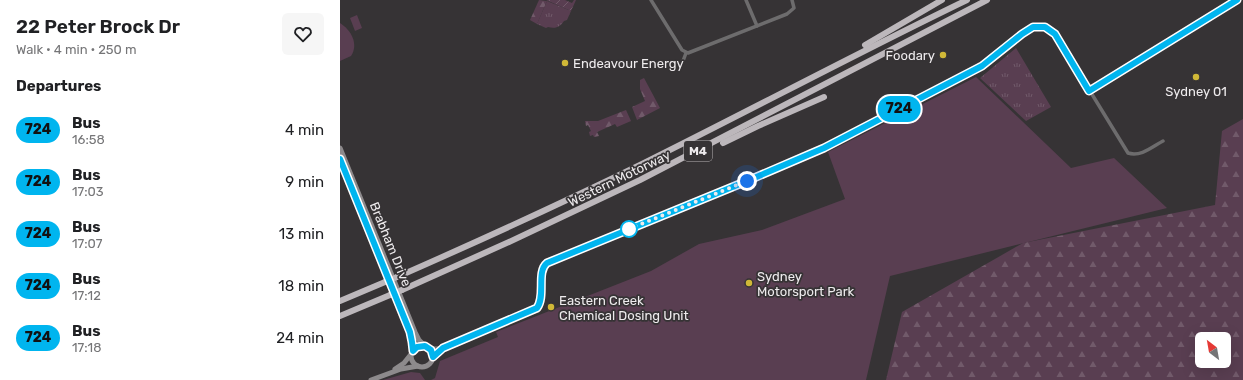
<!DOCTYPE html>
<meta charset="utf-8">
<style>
body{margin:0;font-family:Rubik,sans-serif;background:#f6f6f6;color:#202124;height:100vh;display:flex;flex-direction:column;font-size:15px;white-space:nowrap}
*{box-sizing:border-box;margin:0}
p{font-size:13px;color:#757577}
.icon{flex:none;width:22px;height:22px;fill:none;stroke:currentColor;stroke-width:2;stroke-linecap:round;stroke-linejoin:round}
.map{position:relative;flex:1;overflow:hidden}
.drawer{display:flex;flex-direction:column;background:#fff;width:340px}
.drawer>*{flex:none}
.badge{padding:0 8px;border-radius:13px;font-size:14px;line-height:26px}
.needle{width:26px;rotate:329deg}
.tools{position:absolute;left:855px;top:332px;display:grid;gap:8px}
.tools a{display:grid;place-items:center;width:36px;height:36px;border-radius:6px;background:#fff;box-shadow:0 4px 16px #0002;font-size:20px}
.you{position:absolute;width:20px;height:20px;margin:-10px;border:3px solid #fff;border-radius:50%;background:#1a73e8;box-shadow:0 0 0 6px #1a73e833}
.map>.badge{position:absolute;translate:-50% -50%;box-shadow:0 0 0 2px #fff}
h2{padding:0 16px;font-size:15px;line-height:36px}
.round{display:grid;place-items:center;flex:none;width:42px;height:42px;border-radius:6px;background:#f6f6f6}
.overview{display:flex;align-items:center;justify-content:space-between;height:68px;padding:0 16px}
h1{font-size:19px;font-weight:600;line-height:30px}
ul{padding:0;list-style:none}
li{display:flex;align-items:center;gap:12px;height:52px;padding:0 16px}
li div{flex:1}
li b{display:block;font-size:15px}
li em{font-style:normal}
li .badge{min-width:44px;font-weight:700;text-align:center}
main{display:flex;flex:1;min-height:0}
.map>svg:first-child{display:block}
.grass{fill:url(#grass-tufts)}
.forest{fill:url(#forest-firs);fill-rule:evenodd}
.park{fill:#593e51}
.garden{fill:url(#garden-furrows)}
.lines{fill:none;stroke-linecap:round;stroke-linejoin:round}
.street{stroke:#6d6c6d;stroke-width:3.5}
.secondary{stroke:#8d8a8c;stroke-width:5}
.highway{stroke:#bcb7bb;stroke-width:6}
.highway-bridge{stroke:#bcb7bb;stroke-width:6}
.line-casing{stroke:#fff;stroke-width:9}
.line{stroke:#00b5ef;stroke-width:6}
.walk{stroke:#eeebed;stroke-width:4;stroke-dasharray:0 7.2}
.poi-dot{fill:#d0b837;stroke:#363335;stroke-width:1.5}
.stop-dot{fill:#fff;stroke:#00b5ef;stroke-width:2}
.labels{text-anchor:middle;stroke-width:3.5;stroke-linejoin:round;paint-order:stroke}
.shield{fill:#363335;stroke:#b7b4b6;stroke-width:1}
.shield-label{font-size:12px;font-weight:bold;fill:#eeebed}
.poi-label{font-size:13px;fill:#eeebed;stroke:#363335;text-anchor:start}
.street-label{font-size:13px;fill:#eeebed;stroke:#363335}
</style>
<main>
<section class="drawer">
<div class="overview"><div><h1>22 Peter Brock Dr</h1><p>Walk · 4 min · 250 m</p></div><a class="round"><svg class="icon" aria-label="heart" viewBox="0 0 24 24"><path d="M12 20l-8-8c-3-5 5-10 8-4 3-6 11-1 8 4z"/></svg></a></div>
<h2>Departures</h2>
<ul>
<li><span class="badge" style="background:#00b5ef;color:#111">724</span><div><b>Bus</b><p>16:58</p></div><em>4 min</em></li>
<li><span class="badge" style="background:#00b5ef;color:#111">724</span><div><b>Bus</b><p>17:03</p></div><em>9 min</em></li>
<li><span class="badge" style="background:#00b5ef;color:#111">724</span><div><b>Bus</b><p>17:07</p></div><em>13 min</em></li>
<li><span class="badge" style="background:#00b5ef;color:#111">724</span><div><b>Bus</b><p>17:12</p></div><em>18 min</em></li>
<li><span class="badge" style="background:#00b5ef;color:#111">724</span><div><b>Bus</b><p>17:18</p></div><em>24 min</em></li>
</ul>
</section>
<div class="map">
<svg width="903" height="380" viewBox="0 0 903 380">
<defs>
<pattern id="grass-tufts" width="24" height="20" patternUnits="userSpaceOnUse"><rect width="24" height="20" fill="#593e51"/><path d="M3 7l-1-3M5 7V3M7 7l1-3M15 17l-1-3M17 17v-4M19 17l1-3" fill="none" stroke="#715a6a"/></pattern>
<pattern id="forest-firs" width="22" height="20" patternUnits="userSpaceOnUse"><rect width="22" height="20" fill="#593e51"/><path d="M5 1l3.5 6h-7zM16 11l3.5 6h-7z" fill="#715a6a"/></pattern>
<pattern id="garden-furrows" width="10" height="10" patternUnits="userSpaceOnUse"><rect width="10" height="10" fill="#593e51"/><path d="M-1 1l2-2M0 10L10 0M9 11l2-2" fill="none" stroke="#715a6a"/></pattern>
</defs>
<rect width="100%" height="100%" fill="#363335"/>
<g class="grass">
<path d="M207 1 231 11 227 20 224 21C220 27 216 29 208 27L206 28 197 24Z"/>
<polygon points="676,48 711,107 686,121 640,78"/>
</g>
<g class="forest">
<polygon points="199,0 207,1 197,24 190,20"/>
<polygon points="304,78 320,108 297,120 292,107 305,101 300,89 300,80"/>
<polygon points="286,110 291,121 277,127 275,124 257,132 259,136 254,137 253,135 250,136 249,132 251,131 248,125 246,126 245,121 258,121"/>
<path d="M903 119V380H546L562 312 683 243 875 205 882 131ZM862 339H884V361H862Z"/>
</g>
<g class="park">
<polygon points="17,15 22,28 15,31 10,18"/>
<path d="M0 23C11 30 19 44 11 56L0 61Z"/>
<polygon points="636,77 731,168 774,158 827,208 550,276 526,380 91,380 95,378 100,361 158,337 156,332 311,271 359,244 422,230 505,199 488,152"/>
<polygon points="71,372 80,373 85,380 43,380"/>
</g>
<polygon class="garden" points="206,0 225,0 232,3 234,0 236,0 231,11"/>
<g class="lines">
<g class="street">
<polyline points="311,0 342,50 348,53 447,14 454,8 452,0"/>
<polyline points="406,0 417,26"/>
<polyline points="343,61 346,53"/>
<polyline points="749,91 897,0"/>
<polyline points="89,348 102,348"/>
<path d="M93 357 103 348 197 308C206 296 196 272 207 263L407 181 484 147 642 66 682 34 693 27H705L715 34 788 153C801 157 812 147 823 141"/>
</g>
<g class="secondary">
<polyline points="0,148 75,332 79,340 85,346"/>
<polyline points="0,159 70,332 73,342 73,351"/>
<circle cx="82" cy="356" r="11"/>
<polyline points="55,369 64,363 72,353"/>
<polyline points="31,380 61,369 78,366"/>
</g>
<g class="highway">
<polyline points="525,45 602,0"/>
<polyline points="383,143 418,126 484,97"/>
<path d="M57 277C139 241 220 204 300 165 409 111 517 53 627 0"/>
<polyline points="62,290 169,242 300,180 647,0"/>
<polyline points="0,301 45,282"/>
<polyline points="0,316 50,295"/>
</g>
<g class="highway-bridge">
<polyline points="45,282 57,277"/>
<polyline points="50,295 62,290"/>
</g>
</g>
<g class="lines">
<g class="line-casing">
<path id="line" d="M0 159 70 332 72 342 73 351 77 347 85 346 91 350 93 357 103 348 197 308C206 296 196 272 207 263L407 181 484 148 642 66 682 34 693 27H705L715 34 749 91 897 0"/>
</g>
<use href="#line" class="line"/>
<polyline class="walk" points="289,229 407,181"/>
</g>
<g class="poi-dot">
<circle cx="603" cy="55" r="4"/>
<circle cx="225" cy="63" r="4"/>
<circle cx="856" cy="77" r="4"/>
<circle cx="409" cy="283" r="4"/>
<circle cx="211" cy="307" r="4"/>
</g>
<circle class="stop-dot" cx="289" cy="229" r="8"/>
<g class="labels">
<rect class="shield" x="344" y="141" width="28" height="20" rx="3"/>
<g class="shield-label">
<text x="358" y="155">M4</text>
</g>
<g class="poi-label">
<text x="595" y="60" text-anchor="end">Foodary</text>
<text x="233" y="68">Endeavour Energy</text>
<text x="856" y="96" text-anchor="middle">Sydney 01</text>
<text x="417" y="281">Sydney<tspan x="417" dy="15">Motorsport Park</tspan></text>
<text x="219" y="305">Eastern Creek<tspan x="219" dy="15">Chemical Dosing Unit</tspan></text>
</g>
<g class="street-label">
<text transform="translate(279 178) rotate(-26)" y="5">Western Motorway</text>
<text transform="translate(51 244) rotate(68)" y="5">Brabham Drive</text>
</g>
</g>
</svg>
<div class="tools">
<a><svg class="needle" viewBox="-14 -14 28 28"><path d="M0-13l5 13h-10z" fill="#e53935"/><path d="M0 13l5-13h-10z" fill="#757577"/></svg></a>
</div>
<div class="you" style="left:407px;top:181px"></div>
<b class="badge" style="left:559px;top:109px;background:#00b5ef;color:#111">724</b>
</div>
</main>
